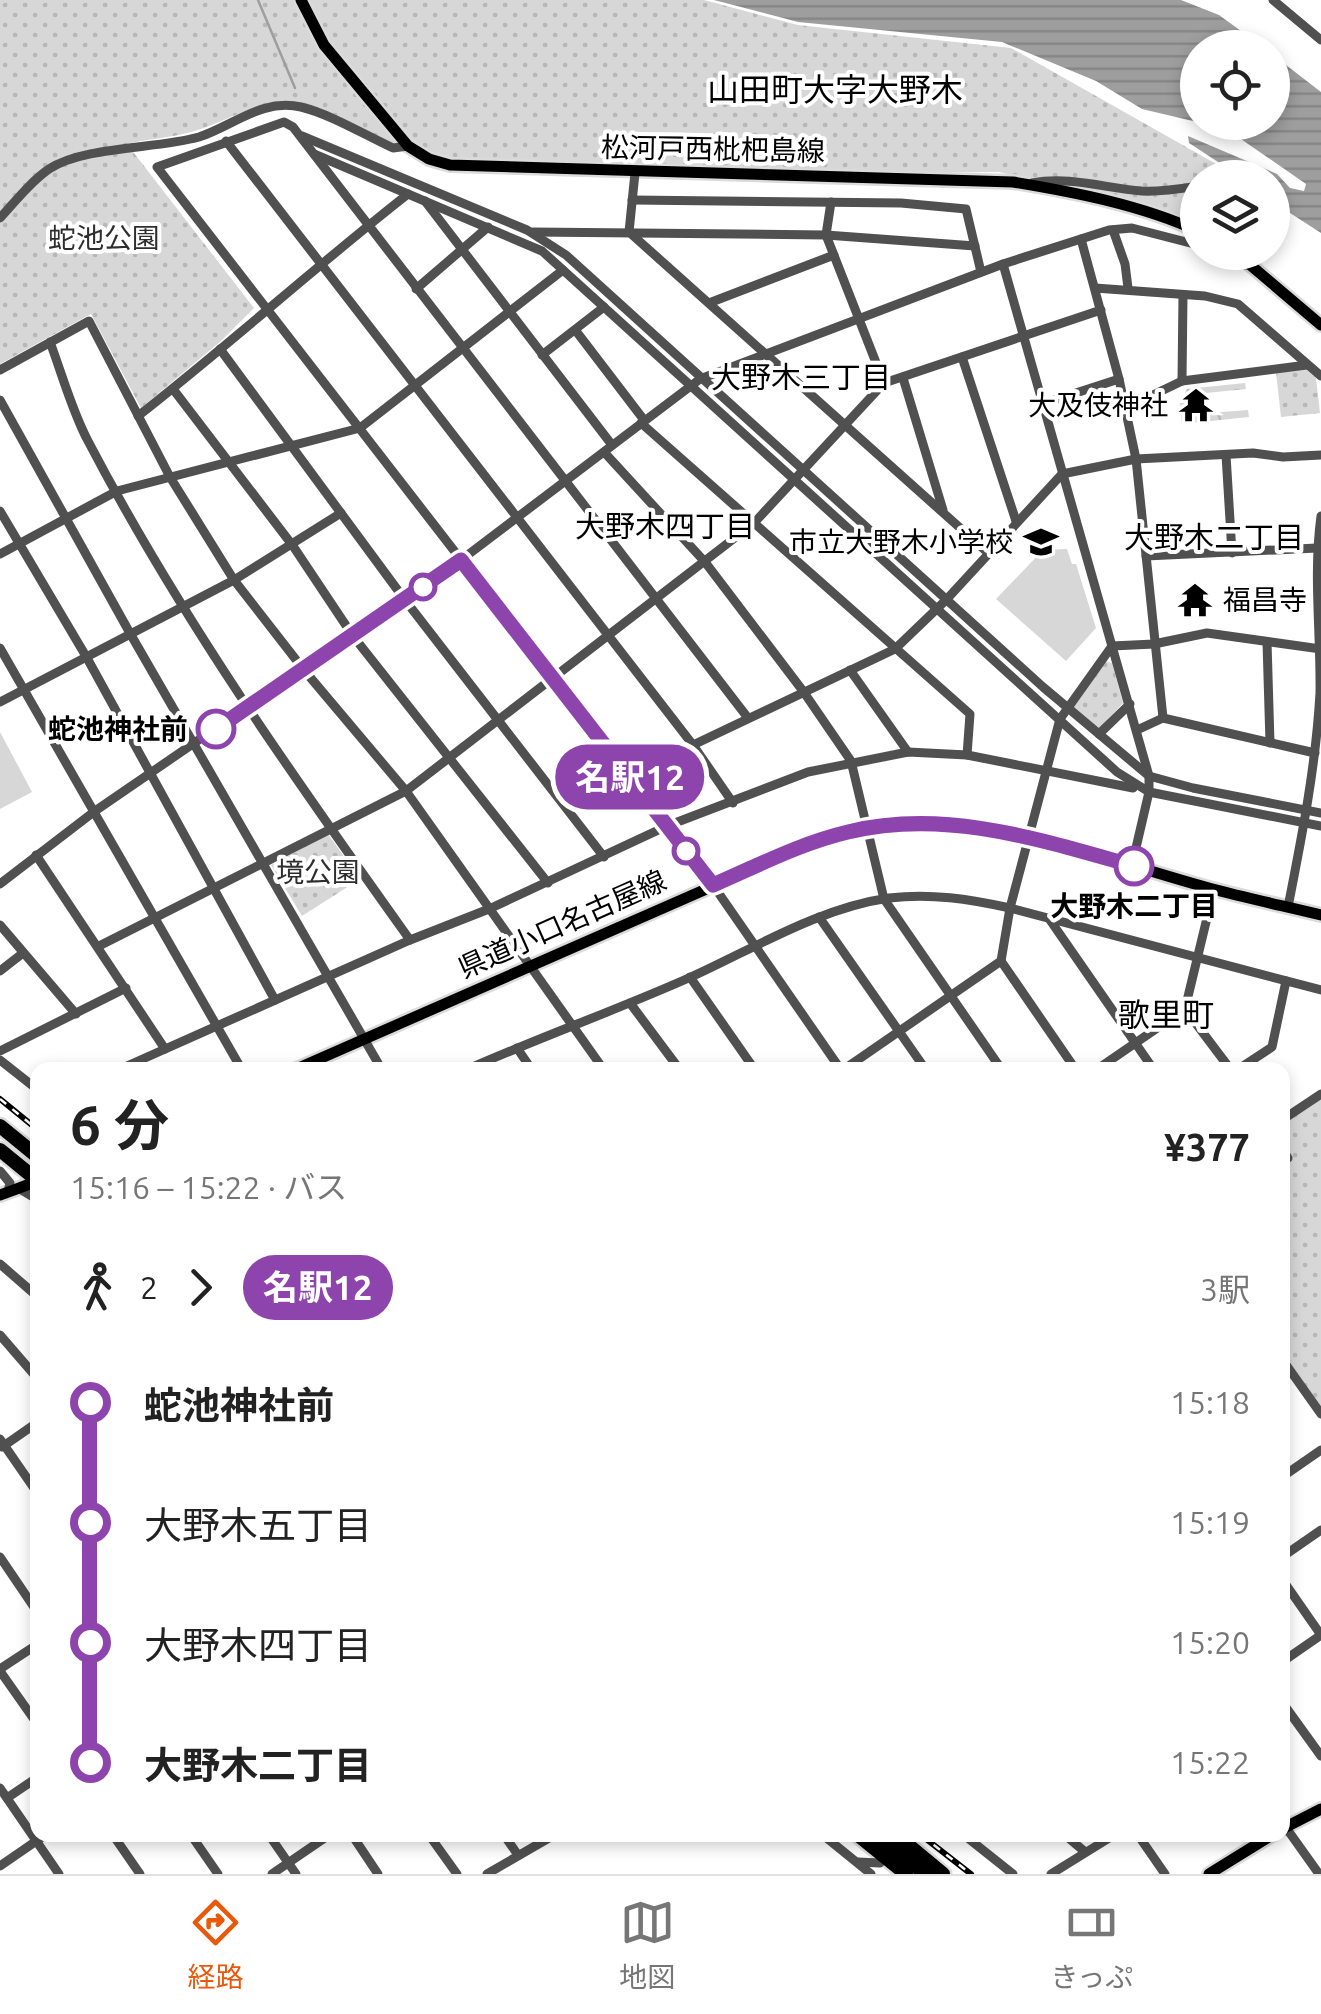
<!DOCTYPE html>
<html lang="ja">
<meta charset="utf-8">
<style>
body{margin:0;font-family:Ubuntu,"Noto Sans JP",sans-serif;background:#f2f2f2;color:#222;height:100vh;display:flex;flex-direction:column;font-size:38px;white-space:nowrap}
*{box-sizing:border-box;margin:0}
p{font-size:32px;color:#767676}
.icon{flex:none;width:55px;height:55px;fill:none;stroke:currentColor;stroke-width:2;stroke-linecap:round;stroke-linejoin:round}
.map{position:relative;flex:1;overflow:hidden}
.drawer{position:absolute;left:30px;top:1062px;width:1260px;height:780px;display:flex;flex-direction:column;background:#fff;border-radius:20px;box-shadow:0 5px 15px #0003}
.drawer>*{flex:none}
.badge{padding:0 20px;border-radius:32px;font-size:35px;line-height:65px}
.tools{position:absolute;left:1180px;top:30px;display:grid;gap:20px}
.tools a{display:grid;place-items:center;width:110px;height:110px;border-radius:50%;background:#fff;box-shadow:0 5px 15px #0003;font-size:50px}
.map>.badge{position:absolute;translate:-50% -50%;box-shadow:0 0 0 5px #fff}
.legs{display:flex;align-items:center;gap:15px;height:110px;padding:0 40px;font-size:32px}
.legs p{margin-inline-start:auto}
.summary{display:flex;align-items:center;justify-content:space-between;height:170px;padding:0 40px}
h1{font-size:55px;font-weight:700;line-height:75px}
ul{padding:0 40px;list-style:none}
li{display:flex;align-items:center;gap:35px;height:120px;font-size:38px}
li i{display:grid;place-items:center;width:15px;height:100%;margin:0 12px;background:currentColor}
li i::after{content:'';width:25px;height:25px;margin:-12px;border:8px solid;border-radius:50%;background:#fff}
li p{margin-inline-start:auto}
li:first-child i{background:linear-gradient(#0000 50%,currentColor 0)}
li:last-child i{background:linear-gradient(currentColor 50%,#0000 0)}
.tab-bar{display:flex;justify-content:space-around;align-items:center;height:140px;border-top:2px solid #e0e0e0;background:#fff;font-size:28px;color:#767676}
.tab-bar a{display:grid;justify-items:center;gap:5px}
.tab-bar .on{color:#ea580c}
.map>svg:first-child{display:block}
.green{fill:#d7d7d7}
.forest{fill:url(#forest-crowns)}
.park{fill:url(#park-dots)}
.water{fill:url(#water-rules)}
.lines{fill:none;stroke-linecap:round;stroke-linejoin:round}
.stream{stroke:#9e9e9e;stroke-width:2.5}
.major-casing{stroke:#dbdbdb;stroke-width:16}
.highway-casing{stroke:#dbdbdb;stroke-width:19}
.minor{stroke:#505050;stroke-width:9}
.major{stroke:#000;stroke-width:11}
.highway{stroke:#000;stroke-width:14}
.rail-casing{stroke:#000;stroke-width:6}
.rail{stroke:#fff;stroke-width:2.5;stroke-dasharray:8;stroke-linecap:butt}
.line-1-casing{stroke:#fff;stroke-width:22}
.line-1{stroke:#8e44ad;stroke-width:15}
.stop-1-dot{fill:#fff;stroke:#8e44ad;stroke-width:5}
.labels{text-anchor:middle;stroke-width:8;stroke-linejoin:round;paint-order:stroke}
.street-label{font-size:28px;fill:#000;stroke:#fff}
.park-label{font-size:28px;fill:#2e2e2e;stroke:#fff}
.poi-label{font-size:28px;fill:#000;stroke:#fff;text-anchor:end}
.stop-label{font-size:28px;font-weight:bold;fill:#000;stroke:#fff;text-anchor:end}
.neighbourhood-label{font-size:30px;fill:#000;stroke:#fff}
.quarter-label{font-size:32px;fill:#000;stroke:#fff}
</style>
<div class="map">
<svg width="1321" height="1874" viewBox="0 0 1321 1874">
<defs>
<pattern id="forest-crowns" width="20" height="18" patternUnits="userSpaceOnUse" patternTransform="scale(2.5)"><rect width="20" height="18" fill="#d7d7d7"/><path d="M2 6a3 3 0 1 1 6 0M12 15a3 3 0 1 1 6 0" fill="none" stroke="#b7b7b7"/></pattern>
<pattern id="park-dots" width="8" height="8" patternUnits="userSpaceOnUse" patternTransform="scale(2.5)"><rect width="8" height="8" fill="#d7d7d7"/><path d="M2 2h.1M6 6h.1" fill="none" stroke="#b7b7b7" stroke-width="1.8" stroke-linecap="round"/></pattern>
<pattern id="water-rules" width="6" height="5" patternUnits="userSpaceOnUse" patternTransform="scale(2.5)"><rect width="6" height="5" fill="#9e9e9e"/><path d="M0 2.5h6" fill="none" stroke="#868686"/></pattern>
</defs>
<rect width="100%" height="100%" fill="#fff"/>
<g class="green">
<polygon points="1067,549 1072,564 1076,564 1096,628 1066,661 996,599 1043,550"/>
<polygon points="0,732 32,792 0,809"/>
</g>
<polygon class="forest" points="1245,383 1246,389 1196,394 1197,414 1248,410 1249,417 1182,424 1180,403 1187,389"/>
<g class="park">
<path d="M0 0H704L798 25 1011 48 1218 165 1213 177 1198 178 1197 212 1194 221 999 172 772 174 450 160 423 154 407 140 391 144 299 103C258 98 228 122 191 132 170 138 147 139 127 144L254 308 221 341 141 408 91 314 0 364Z"/>
<polygon points="1307,370 1316,378 1320,413 1281,417 1276,372"/>
<polygon points="1105,661 1112,663 1123,703 1098,730 1070,708"/>
<polygon points="328,834 360,879 302,916 271,865"/>
<polygon points="1321,1097 1321,1409 1283,1354 1282,1164 1291,1157 1283,1144 1283,1125"/>
</g>
<g class="water">
<polygon points="714,0 1181,0 1219,15 1263,47 1198,48 1197,122 1142,109 1096,81 1002,42 798,22"/>
<polygon points="1273,55 1321,92 1321,233 1273,202 1272,178 1241,177 1189,143 1188,136 1277,174 1290,188 1304,191 1306,184 1225,128 1199,123 1272,122"/>
</g>
<g class="lines">
<polyline class="stream" points="258,0 295,88"/>
<g class="major-casing">
<g id="major">
<path d="M301 0 324 45 408 146 429 159 450 165 1013 182C1074 192 1141 205 1198 231"/>
<polyline points="1235,252 1321,325"/>
<path d="M294 1070 811 843C853 830 895 820 940 823 1032 829 1121 864 1209 888 1246 898 1284 906 1321 915"/>
<polyline points="0,1195 38,1181"/>
<polyline points="1282,1829 1321,1809"/>
<polyline points="1209,1874 1272,1835"/>
</g>
</g>
<g class="highway-casing">
<g id="highway">
<polyline points="0,1126 38,1157"/>
<polyline points="0,1150 38,1181"/>
<polyline points="858,1835 906,1874"/>
<polyline points="877,1835 925,1874"/>
<polyline points="896,1835 943,1874"/>
</g>
</g>
<g class="minor">
<polyline points="1273,0 1321,40"/>
<polyline points="302,136 527,230 566,255 1043,687 1149,776 1193,788 1321,813"/>
<polyline points="226,141 693,745 733,803"/>
<polyline points="314,154 542,251 1117,772 1149,792 1321,826"/>
<polyline points="635,173 629,232 987,552"/>
<path d="M1032 183C1070 176 1104 188 1142 191 1161 192 1179 189 1198 186"/>
<polyline points="632,200 901,203 966,209 981,272"/>
<polyline points="425,201 612,445"/>
<polyline points="831,202 826,235 884,383"/>
<path d="M0 218C15 202 30 182 49 169 84 146 157 149 199 137 233 126 262 98 301 107 330 114 365 135 393 148L408 146"/>
<polyline points="1113,230 1125,264 1128,288"/>
<polyline points="533,232 826,235 975,246"/>
<polyline points="1081,239 1119,379 1136,459 1163,718"/>
<polyline points="1216,252 1246,265"/>
<polyline points="1003,264 1149,776 1149,792 1132,865"/>
<polyline points="1095,288 1205,296 1238,304 1321,376"/>
<polyline points="416,289 488,227"/>
<polyline points="709,303 834,255"/>
<polyline points="576,331 644,420"/>
<path d="M50 342C62 374 72 411 88 441 180 617 295 779 410 940"/>
<polyline points="220,349 405,600 604,857"/>
<polyline points="542,355 604,307"/>
<polyline points="962,357 1016,521"/>
<polyline points="0,370 89,321 170,477 234,580 304,670 406,791 604,1070"/>
<polyline points="903,378 943,510"/>
<polyline points="1182,381 1183,295"/>
<polyline points="173,389 293,546 353,636 548,883"/>
<polyline points="0,400 131,635 382,1070"/>
<polyline points="1042,404 1119,379"/>
<polyline points="1126,408 1182,381 1307,365"/>
<path d="M138 416C230 344 316 266 408 194"/>
<polyline points="641,423 970,714 967,755"/>
<polyline points="604,452 705,562 803,691 851,761 884,899 1002,1070"/>
<polyline points="1226,455 1232,553"/>
<polyline points="0,511 87,658 275,1000"/>
<polyline points="0,554 117,491 360,428 563,270"/>
<polyline points="1146,556 1317,548"/>
<polyline points="1267,642 1270,743"/>
<polyline points="0,648 242,1070"/>
<polyline points="850,670 908,752"/>
<polyline points="0,702 234,580 341,513"/>
<polyline points="748,718 293,127 284,122 157,167 713,885 841,1070"/>
<polyline points="1137,730 1163,718 1315,753"/>
<polyline points="1099,734 1130,704"/>
<polyline points="693,745 895,649 946,600 1062,474 1136,459 1253,453 1283,457 1321,455"/>
<polyline points="36,855 165,1049"/>
<polyline points="0,884 95,811 461,560 700,379 1003,264 1109,230 1132,228 1198,245"/>
<polyline points="1214,889 1185,1009 1231,1070"/>
<path d="M1288 907C1302 836 1316 765 1320 693 1321 634 1313 575 1321 516"/>
<polyline points="819,917 926,1070"/>
<polyline points="1050,920 1154,1070"/>
<polyline points="0,925 76,1014"/>
<polyline points="99,946 406,791 754,523 884,383 1101,310"/>
<polyline points="1001,961 1076,1070"/>
<polyline points="0,971 23,953"/>
<polyline points="690,977 755,1070"/>
<polyline points="630,1003 680,1070"/>
<polyline points="517,1048 532,1070"/>
<polyline points="0,1051 126,988"/>
<polyline points="0,1060 38,1090"/>
<polyline points="118,1070 410,940 489,909 667,826 808,772 908,752 967,755 1133,788"/>
<path d="M466 1070C540 1037 617 1010 691 977 755 948 819 908 889 898 931 893 969 899 1010 908L1321 990"/>
<polyline points="843,1070 1001,961 1010,908 1060,719 1112,646 1154,644 1207,633 1321,649"/>
<polyline points="1096,1070 1185,1009"/>
<polyline points="1237,1070 1272,1047 1286,981"/>
<polyline points="1282,1120 1321,1094"/>
<polyline points="1282,1149 1288,1158 1282,1162"/>
<polyline points="0,1171 10,1183 8,1192"/>
<polyline points="18,1188 38,1200"/>
<polyline points="0,1264 38,1297"/>
<polyline points="0,1335 38,1379"/>
<polyline points="1282,1359 1321,1414"/>
<polyline points="0,1439 38,1494"/>
<polyline points="2,1447 38,1422"/>
<polyline points="1282,1477 1321,1450"/>
<polyline points="0,1557 38,1613"/>
<polyline points="1282,1557 1321,1530"/>
<polyline points="1282,1579 1321,1635"/>
<polyline points="1282,1662 1321,1635"/>
<polyline points="0,1669 38,1644"/>
<polyline points="0,1671 38,1725"/>
<polyline points="1282,1702 1321,1756"/>
<polyline points="0,1788 59,1874"/>
<polyline points="7,1798 38,1777"/>
<polyline points="1282,1822 1319,1874"/>
<polyline points="113,1835 140,1874"/>
<polyline points="191,1835 218,1874"/>
<polyline points="269,1835 296,1874"/>
<polyline points="352,1835 378,1874"/>
<polyline points="429,1835 457,1874"/>
<polyline points="504,1835 518,1855"/>
<polyline points="823,1835 871,1874"/>
<polyline points="964,1835 1013,1874"/>
<polyline points="1065,1835 1084,1851"/>
<polyline points="1138,1835 1165,1874"/>
<polyline points="858,1862 880,1863"/>
<polyline points="0,1866 45,1835"/>
<polyline points="272,1874 329,1835"/>
<polyline points="487,1874 554,1835"/>
<polyline points="1051,1874 1114,1835"/>
</g>
<use href="#major" class="major"/>
<use href="#highway" class="highway"/>
<g class="rail-casing">
<g id="rail">
<polyline points="0,1099 38,1130"/>
<polyline points="921,1835 971,1874"/>
</g>
</g>
<use href="#rail" class="rail"/>
</g>
<g class="lines">
<g class="line-1-casing">
<path id="line-1" d="M216 729 461 560 713 885C757 866 801 843 848 832 945 808 1041 840 1134 866"/>
</g>
<use href="#line-1" class="line-1"/>
</g>
<defs>
<g id="temple-bare" transform="scale(2.7)"><path d="M0-6L5-2H3V0L6.5 2.5H4V6H1.5V3h-3V6H-4V2.5H-6.5L-3 0V-2H-5Z" fill="#000" stroke="#fff" stroke-width="2.5" paint-order="stroke"/></g>
<g id="school-bare" transform="scale(2.7)"><path d="M0-5L7-2L0 1L-7-2ZM-4 1L0 2.5L4 1V4Q0 6-4 4Z" fill="#000" stroke="#fff" stroke-width="2.5" paint-order="stroke"/></g>
</defs>
<g fill-rule="evenodd">
<use href="#temple-bare" x="1196" y="405"/>
<use href="#school-bare" x="1041" y="542"/>
<use href="#temple-bare" x="1195" y="600"/>
</g>
<g class="stop-1-dot">
<circle cx="423" cy="587" r="12"/>
<circle cx="216" cy="729" r="18"/>
<circle cx="686" cy="851" r="12"/>
<circle cx="1134" cy="866" r="18"/>
</g>
<g class="labels">
<g class="street-label">
<text transform="translate(713 149) rotate(1)" y="10">松河戸西枇杷島線</text>
<text transform="translate(562 924) rotate(-24)" y="10">県道小口名古屋線</text>
</g>
<g class="park-label">
<text x="104" y="248">蛇池公園</text>
<text x="318" y="882">境公園</text>
</g>
<g class="poi-label">
<text x="1168" y="415">大及伎神社</text>
<text x="1013" y="552">市立大野木小学校</text>
<text x="1223" y="610" text-anchor="start">福昌寺</text>
</g>
<g class="stop-label">
<text x="188" y="739">蛇池神社前</text>
<text x="1134" y="916" text-anchor="middle">大野木二丁目</text>
</g>
<g class="neighbourhood-label">
<text x="801" y="388">大野木三丁目</text>
<text x="665" y="537">大野木四丁目</text>
<text x="1214" y="548">大野木二丁目</text>
</g>
<g class="quarter-label">
<text x="835" y="101">山田町大字大野木</text>
<text x="1166" y="1026">歌里町</text>
</g>
</g>
</svg>
<div class="tools">
<a><svg class="icon" aria-label="locate" viewBox="0 0 24 24"><circle cx="12" cy="12" r="6"/><path d="M12 2v4M12 18v4M2 12h4M18 12h4"/></svg></a>
<a><svg class="icon" aria-label="layers" viewBox="0 0 24 24"><path d="M12 4l9 5-9 5-9-5zM3 14l9 5 9-5"/></svg></a>
</div>
<b class="badge" style="left:630px;top:777px;background:#8e44ad;color:#fff">名駅12</b>
<section class="drawer">
<div class="summary"><div><h1>6 分</h1><p>15:16 – 15:22 · バス</p></div><b>¥377</b></div>
<div class="legs"><svg class="icon" aria-label="walk" viewBox="0 0 24 24"><circle cx="13" cy="4" r="2"/><path d="M13 8l-2 6 4 7M11 14l-3 7M7 12l3-4h3l4 4"/></svg>2<svg class="icon" aria-label="forward" viewBox="0 0 24 24"><path d="M9 5l7 7-7 7"/></svg><b class="badge" style="background:#8e44ad;color:#fff">名駅12</b><p>3駅</p></div>
<ul>
<li><i style="color:#8e44ad"></i><b>蛇池神社前</b><p>15:18</p></li>
<li><i style="color:#8e44ad"></i><span>大野木五丁目</span><p>15:19</p></li>
<li><i style="color:#8e44ad"></i><span>大野木四丁目</span><p>15:20</p></li>
<li><i style="color:#8e44ad"></i><b>大野木二丁目</b><p>15:22</p></li>
</ul>
</section>
</div>
<nav class="tab-bar">
<a class="on"><svg class="icon" aria-label="directions" viewBox="0 0 24 24"><path d="M12 3l9 9-9 9-9-9zM9 14v-3h6M13 9l2 2-2 2"/></svg>経路</a>
<a><svg class="icon" aria-label="map" viewBox="0 0 24 24"><path d="M3 6l6-2 6 2 6-2v14l-6 2-6-2-6 2zM9 4v14M15 6v14"/></svg>地図</a>
<a><svg class="icon" aria-label="tickets" viewBox="0 0 24 24"><path d="M3 7h18v10H3zM15 7v10"/></svg>きっぷ</a>
</nav>
